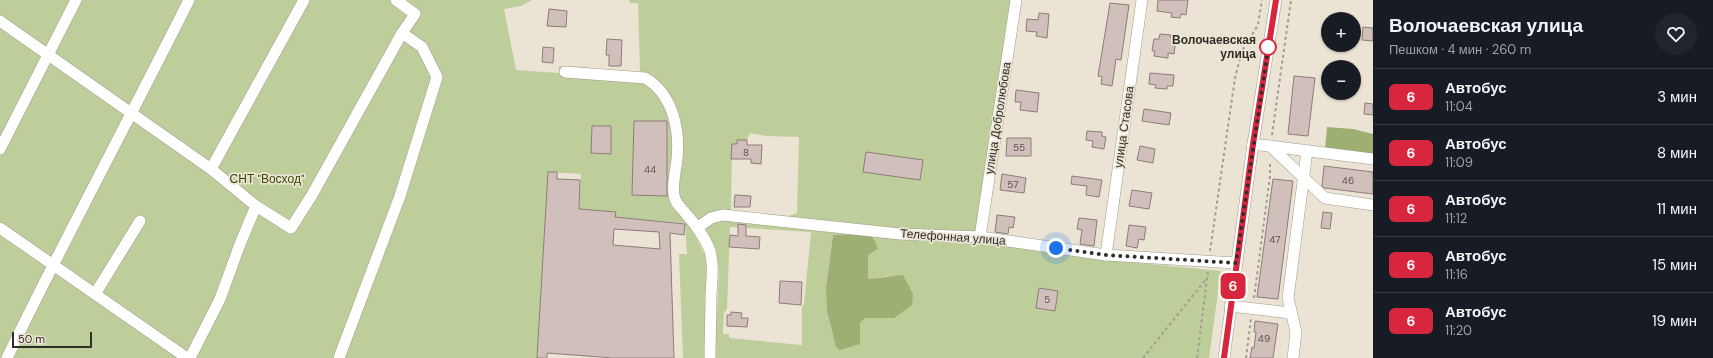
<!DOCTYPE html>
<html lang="ru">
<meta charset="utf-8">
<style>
body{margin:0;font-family:"DM Sans",sans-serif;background:#20242c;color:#f1f3f6;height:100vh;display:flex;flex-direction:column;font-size:15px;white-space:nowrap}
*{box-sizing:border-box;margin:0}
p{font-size:13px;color:#9ea1a6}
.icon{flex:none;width:22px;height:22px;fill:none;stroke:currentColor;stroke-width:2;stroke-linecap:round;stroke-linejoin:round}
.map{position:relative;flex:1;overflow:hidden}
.panel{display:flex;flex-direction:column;background:#171b24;width:340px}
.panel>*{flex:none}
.badge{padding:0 8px;border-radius:6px;font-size:14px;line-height:26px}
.tools{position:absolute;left:1321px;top:12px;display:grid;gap:8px}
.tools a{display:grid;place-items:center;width:40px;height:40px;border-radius:50%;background:#171b24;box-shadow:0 1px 3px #0004;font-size:20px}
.scale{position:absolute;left:12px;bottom:10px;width:80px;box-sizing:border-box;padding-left:4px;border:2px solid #312e29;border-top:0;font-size:11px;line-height:14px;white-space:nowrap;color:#312e29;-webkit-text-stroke:3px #ebe4d5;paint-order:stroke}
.you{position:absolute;width:20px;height:20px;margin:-10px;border:3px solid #fff;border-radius:50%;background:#1a73e8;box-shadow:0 0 0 6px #1a73e833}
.map>.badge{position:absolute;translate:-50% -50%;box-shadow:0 0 0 2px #fff}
.round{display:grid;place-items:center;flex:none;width:42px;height:42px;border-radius:21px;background:#20242c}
.headline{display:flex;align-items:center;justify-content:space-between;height:68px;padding:0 16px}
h1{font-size:19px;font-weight:600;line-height:30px}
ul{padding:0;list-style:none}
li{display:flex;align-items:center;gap:12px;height:56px;padding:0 16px;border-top:1px solid #363941}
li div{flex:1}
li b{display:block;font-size:15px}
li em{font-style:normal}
li .badge{min-width:44px;font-weight:700;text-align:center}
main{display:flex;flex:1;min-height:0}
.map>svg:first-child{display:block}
.green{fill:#bece9b;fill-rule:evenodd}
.forest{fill:#9daf73}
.building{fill:#d1bfbb;stroke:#8d7c78;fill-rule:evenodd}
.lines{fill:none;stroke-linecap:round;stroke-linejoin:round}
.minor-casing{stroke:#a19b8c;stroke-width:12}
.path{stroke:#a29d92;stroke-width:2;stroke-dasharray:3 3;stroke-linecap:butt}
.minor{stroke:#fff;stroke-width:11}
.line-casing{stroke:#fff;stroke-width:9}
.line{stroke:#d7263d;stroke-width:6}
.walk{stroke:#312e29;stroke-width:4;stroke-dasharray:0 7.2}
.stop-dot{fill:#fff;stroke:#d7263d;stroke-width:2}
.labels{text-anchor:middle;stroke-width:3.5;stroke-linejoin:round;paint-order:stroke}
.number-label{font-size:10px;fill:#59524e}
.stop-label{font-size:12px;font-weight:bold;fill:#312e29;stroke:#ebe4d5;text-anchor:end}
.street-label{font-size:12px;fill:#312e29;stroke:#ebe4d5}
.park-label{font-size:12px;fill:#394901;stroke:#ebe4d5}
</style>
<main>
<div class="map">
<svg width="1373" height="358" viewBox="0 0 1373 358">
<rect width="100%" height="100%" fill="#ebe4d5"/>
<g class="green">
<path d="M0 0H532L521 6 504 9 516 70 559 73V66L588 67 589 70 640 73 638 3H630L629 0H1012L977 233 944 234 725 212 693 231 705 255 707 272 705 358H683L679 254H687L685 223 619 218 615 217 616 212 579 209 581 174 548 172 537 358H0ZM750 133 766 136 799 137 797 213 788 216 731 211 732 144H737L738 140H747Z"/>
<path d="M723 220 979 240 1078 257 1221 271 1209 358H715L719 269 716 249 703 229 713 222ZM730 227 811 232 804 304 802 307V345L729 338V334H723L724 313 727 309ZM833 235 868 255V279L889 276 894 318H865L860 323 826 288Z"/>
</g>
<g class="forest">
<polygon points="1327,127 1353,129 1373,134 1373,155 1325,149"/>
<polygon points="833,235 871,235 876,243 877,249 868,255 868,279 903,275 913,294 912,305 894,318 865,318 860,323 860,344 840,350 836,347 827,310 826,288"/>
</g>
<g class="building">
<polygon points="1158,0 1188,0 1186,15 1181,14 1180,18 1171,17 1172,13 1157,11"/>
<polygon points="1110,3 1129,5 1121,60 1116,59 1112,86 1101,84 1102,77 1098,76"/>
<polygon points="549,9 567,11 566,27 547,26"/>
<polygon points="1039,13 1049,14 1047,38 1036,36 1037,32 1026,31 1027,19 1038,20"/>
<polygon points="1363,27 1373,28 1373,41 1362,40"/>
<polygon points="1160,34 1171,35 1170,37 1176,38 1174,54 1168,53 1168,58 1154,56 1155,51 1152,51 1154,39 1159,39"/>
<polygon points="607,39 622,40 621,66 609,66 609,55 606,55"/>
<polygon points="543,47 554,48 553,63 542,62"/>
<polygon points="1150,73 1174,75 1173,86 1167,86 1167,89 1155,88 1156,85 1149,84"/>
<polygon points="1294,76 1315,78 1308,136 1288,134"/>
<polygon points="1016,90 1039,93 1037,112 1020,110 1021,102 1015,102"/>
<polygon points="1365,103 1373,104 1373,115 1364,114"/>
<polygon points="1144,109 1171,113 1169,125 1142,121"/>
<polygon points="634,121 667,121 667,196 632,195"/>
<polygon points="592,126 611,126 611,154 591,153"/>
<polygon points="1087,131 1102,132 1102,136 1106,137 1104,149 1092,147 1093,141 1086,140"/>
<polygon points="1007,138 1031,138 1031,156 1006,156"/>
<polygon points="737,140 747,140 747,145 762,145 761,164 751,163 751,159 731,159 732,144 737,144"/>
<polygon points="1140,146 1155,149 1153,163 1137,160"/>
<polygon points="866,152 923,160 920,180 863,172"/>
<polygon points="1324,166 1373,172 1373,194 1324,188 1322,186"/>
<path d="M548 172H557V179L580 180 579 209 616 212 615 217 685 224 684 235 670 233 674 358H613L547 353V358H537ZM614 229 659 232 660 249 613 245Z"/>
<polygon points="1002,174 1026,178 1024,193 1000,190"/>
<polygon points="1072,176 1102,180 1099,197 1086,195 1087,186 1071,184"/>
<polygon points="1273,179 1293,181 1278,299 1257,297"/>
<polygon points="1132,190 1152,193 1149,209 1129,206"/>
<polygon points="735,195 751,196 750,207 734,207"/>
<polygon points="1323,212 1332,213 1330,229 1321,228"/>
<polygon points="997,215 1015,217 1013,228 1009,227 1008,234 995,232"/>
<polygon points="1079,218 1097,220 1094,246 1080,244 1082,230 1077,229"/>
<polygon points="738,224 746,225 746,236 760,237 759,249 729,247 730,235 738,236"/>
<polygon points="1129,225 1146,227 1144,240 1139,239 1137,248 1126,246"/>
<polygon points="780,281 802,282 801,305 779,303"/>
<polygon points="1039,288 1058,291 1055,311 1036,308"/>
<polygon points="731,312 742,313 741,318 748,318 747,327 727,326 727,315 731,315"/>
<polygon points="1255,321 1278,324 1273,358 1250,358 1252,347 1254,348 1256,332 1254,332"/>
</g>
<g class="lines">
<g class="minor-casing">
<g id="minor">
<polyline points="0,21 211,169 256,206 291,228 312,195 402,33 415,14 396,0"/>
<path d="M565 72 645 78C673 94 680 130 677 159 676 170 672 183 674 195 675 204 682 208 687 215 695 224 704 237 709 248 714 262 712 279 711 294 711 315 710 337 710 358"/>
<polyline points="1253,144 1373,159"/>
<polyline points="1270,146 1325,198 1373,205"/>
<polyline points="0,149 76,0"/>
<polyline points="211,169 304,0"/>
<polyline points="0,228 187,358"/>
<polyline points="697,228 711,218 723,215 900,234 980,237 1106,255 1236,263"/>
<polyline points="980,237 1016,0"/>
<polyline points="1106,255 1142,0"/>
<polyline points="95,294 140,221"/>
<polyline points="1230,306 1291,313"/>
<path d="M7 358C65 238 129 120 189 0"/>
<polyline points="190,358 220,299 240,244 256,206"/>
<polyline points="339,358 400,196 437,77 422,47 402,33"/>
<polyline points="1224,358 1253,144 1276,0"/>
<polyline points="1293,358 1296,332 1288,298 1307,151"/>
</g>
</g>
<g class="path">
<polyline points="1272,135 1291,0"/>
<polyline points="1210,251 1235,78 1242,51 1258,25 1262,0"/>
<polyline points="1254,298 1270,176 1270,162"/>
<polyline points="1143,358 1207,278"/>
<polyline points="1197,358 1208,271"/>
<polyline points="1246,358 1251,318"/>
</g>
<use href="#minor" class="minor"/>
</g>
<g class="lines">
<g class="line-casing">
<polyline id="line" points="1224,358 1253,144 1276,0"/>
</g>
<use href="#line" class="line"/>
<polyline class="walk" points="1056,248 1106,255 1236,263 1269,43 1268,47"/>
</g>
<circle class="stop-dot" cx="1268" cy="47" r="8"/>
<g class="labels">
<g class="number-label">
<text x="1019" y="151">55</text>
<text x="746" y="156">8</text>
<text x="650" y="173">44</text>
<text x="1348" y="184">46</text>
<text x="1013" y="188">57</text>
<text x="1275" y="243">47</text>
<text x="1047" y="303">5</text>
<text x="1264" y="342">49</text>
</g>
<g class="stop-label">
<text x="1256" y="44">Волочаевская<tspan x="1256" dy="14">улица</tspan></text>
</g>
<g class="street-label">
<text transform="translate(998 118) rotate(-81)" y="4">улица Добролюбова</text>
<text transform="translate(1124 127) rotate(-82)" y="4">улица Стасова</text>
<text transform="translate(953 237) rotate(4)" y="4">Телефонная улица</text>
</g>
<g class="park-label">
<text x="267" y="183">СНТ "Восход"</text>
</g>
</g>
</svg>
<div class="tools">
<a>+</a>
<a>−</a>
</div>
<div class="scale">50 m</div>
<div class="you" style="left:1056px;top:248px"></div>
<b class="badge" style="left:1233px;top:286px;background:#d7263d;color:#fff">6</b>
</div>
<section class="panel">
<div class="headline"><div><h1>Волочаевская улица</h1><p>Пешком · 4 мин · 260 m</p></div><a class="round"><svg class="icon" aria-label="heart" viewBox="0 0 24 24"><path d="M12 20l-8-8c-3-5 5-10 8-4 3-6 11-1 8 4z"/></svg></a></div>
<ul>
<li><span class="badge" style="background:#d7263d;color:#fff">6</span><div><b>Автобус</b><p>11:04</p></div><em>3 мин</em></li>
<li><span class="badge" style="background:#d7263d;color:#fff">6</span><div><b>Автобус</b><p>11:09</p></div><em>8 мин</em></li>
<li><span class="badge" style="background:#d7263d;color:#fff">6</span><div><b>Автобус</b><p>11:12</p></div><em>11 мин</em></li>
<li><span class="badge" style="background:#d7263d;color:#fff">6</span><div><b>Автобус</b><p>11:16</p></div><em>15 мин</em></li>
<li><span class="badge" style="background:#d7263d;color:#fff">6</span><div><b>Автобус</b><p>11:20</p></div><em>19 мин</em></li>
</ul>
</section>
</main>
